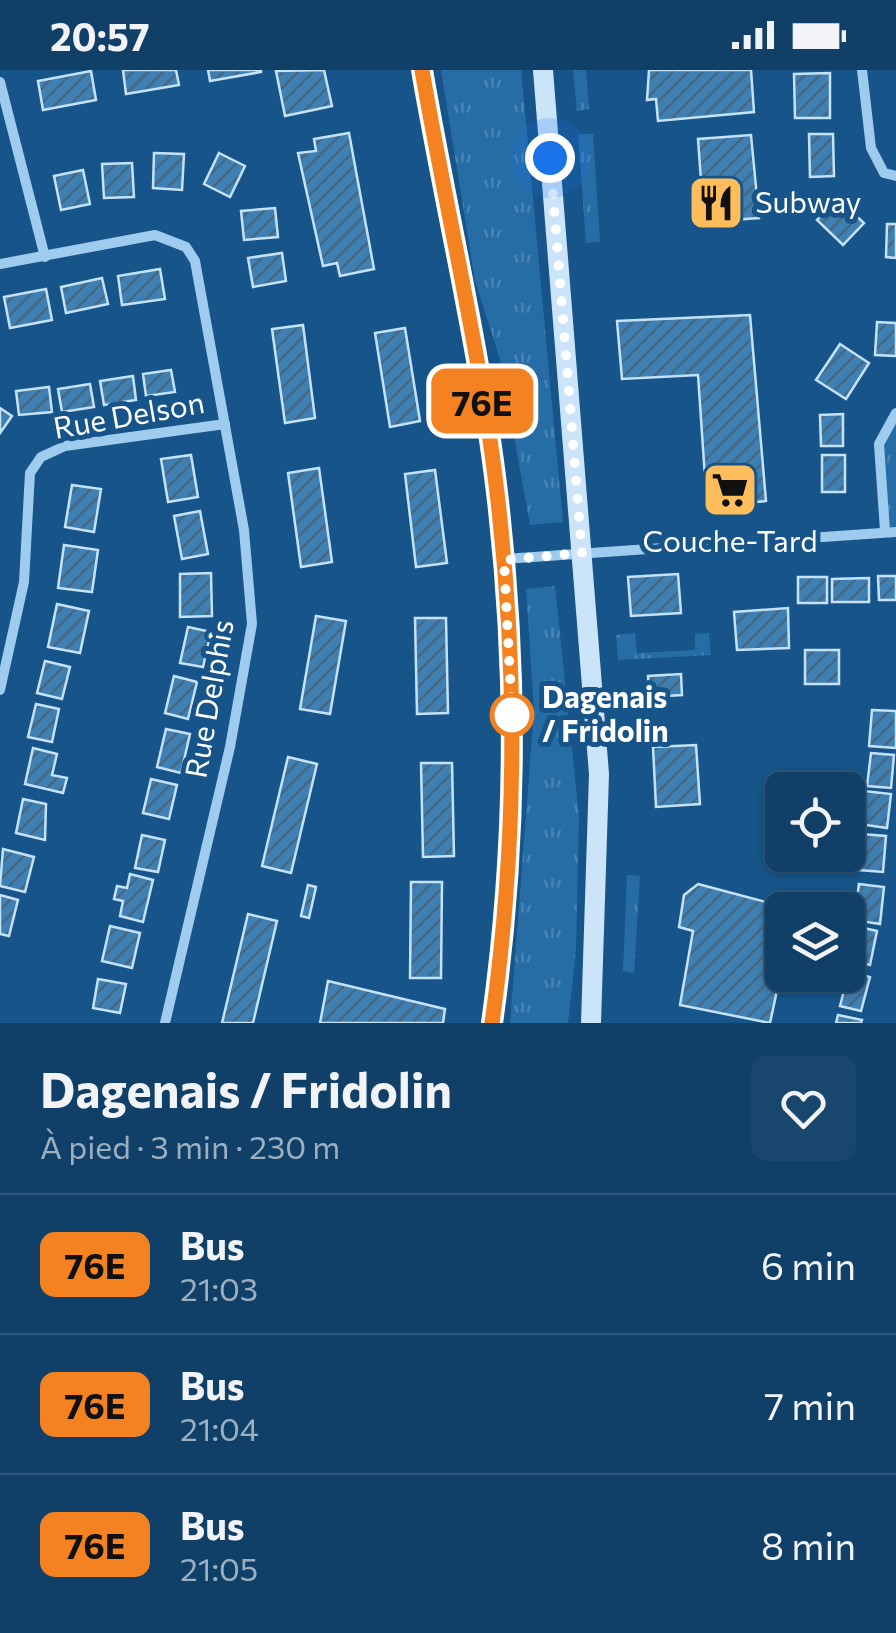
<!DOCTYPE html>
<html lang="fr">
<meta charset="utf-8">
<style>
body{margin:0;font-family:Commissioner,sans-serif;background:#19466d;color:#f1f3f6;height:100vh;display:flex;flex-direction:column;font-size:38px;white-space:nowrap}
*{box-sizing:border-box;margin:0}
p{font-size:32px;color:#9cafc0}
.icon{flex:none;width:55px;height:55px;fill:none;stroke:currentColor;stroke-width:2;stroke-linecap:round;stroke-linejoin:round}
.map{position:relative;height:953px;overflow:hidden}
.panel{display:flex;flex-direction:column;background:#103f67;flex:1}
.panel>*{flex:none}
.badge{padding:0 20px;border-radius:15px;font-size:35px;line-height:65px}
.controls{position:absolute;left:765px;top:702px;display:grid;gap:20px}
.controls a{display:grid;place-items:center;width:100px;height:100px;border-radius:15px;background:#103f67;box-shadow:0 2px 8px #0004,0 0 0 2px #30587b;font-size:50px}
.you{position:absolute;width:50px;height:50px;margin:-25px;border:8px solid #fff;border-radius:50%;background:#1a73e8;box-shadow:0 0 0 15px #1a73e833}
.map>.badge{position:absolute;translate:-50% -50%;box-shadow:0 0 0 5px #fff}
.round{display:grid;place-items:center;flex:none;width:105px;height:105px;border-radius:15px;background:#19466d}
.summary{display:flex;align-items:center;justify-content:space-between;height:170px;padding:0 40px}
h1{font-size:48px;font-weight:700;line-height:75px}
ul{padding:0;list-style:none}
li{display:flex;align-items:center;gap:30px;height:140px;padding:0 40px;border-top:2px solid #30587b}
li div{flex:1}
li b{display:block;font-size:38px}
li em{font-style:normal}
li .badge{min-width:110px;font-weight:700;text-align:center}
.status{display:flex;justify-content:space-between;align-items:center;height:70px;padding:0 50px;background:#103f67;direction:ltr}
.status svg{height:28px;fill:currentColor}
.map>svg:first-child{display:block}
.grass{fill:url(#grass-tufts)}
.building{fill:url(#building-hatch);stroke:#c4e2fa;stroke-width:2.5}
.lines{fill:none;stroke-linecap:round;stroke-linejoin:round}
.minor{stroke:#9ecbee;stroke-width:10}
.secondary{stroke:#cbe4fa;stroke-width:20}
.line-casing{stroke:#fff;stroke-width:22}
.line{stroke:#f58220;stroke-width:15}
.walk{stroke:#fff;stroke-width:10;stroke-dasharray:0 18}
.stop-dot{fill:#fff;stroke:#f58220;stroke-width:5}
.labels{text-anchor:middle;stroke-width:10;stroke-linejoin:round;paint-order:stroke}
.poi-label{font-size:30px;fill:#fff;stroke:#165489;text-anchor:start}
.street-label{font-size:30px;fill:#fff;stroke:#165489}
.stop-label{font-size:30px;font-weight:bold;fill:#fff;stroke:#165489;text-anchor:start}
</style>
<div class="status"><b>20:57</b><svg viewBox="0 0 49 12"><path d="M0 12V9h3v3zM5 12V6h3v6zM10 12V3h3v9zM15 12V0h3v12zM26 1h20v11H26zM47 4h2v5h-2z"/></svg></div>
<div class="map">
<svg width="896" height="953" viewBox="0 0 896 953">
<defs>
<pattern id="grass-tufts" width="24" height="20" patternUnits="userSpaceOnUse" patternTransform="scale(2.5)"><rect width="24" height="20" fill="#266da6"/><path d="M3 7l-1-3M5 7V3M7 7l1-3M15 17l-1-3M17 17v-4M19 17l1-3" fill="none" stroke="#4783b3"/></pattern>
<pattern id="building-hatch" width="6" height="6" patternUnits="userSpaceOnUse" patternTransform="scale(2.5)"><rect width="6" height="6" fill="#3f7fb2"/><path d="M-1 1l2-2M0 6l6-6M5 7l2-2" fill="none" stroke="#456884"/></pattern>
</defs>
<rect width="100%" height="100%" fill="#165489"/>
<g class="grass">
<polygon points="441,0 521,0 563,452 530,455 500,289 475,211"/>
<polygon points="573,0 586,0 589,39 577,41"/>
<polygon points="578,64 593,64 600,172 586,173"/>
<polygon points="896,343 896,462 885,461 879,374"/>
<polygon points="555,516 579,746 576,880 568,953 510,953 534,640 526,519"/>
<polygon points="635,563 637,583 695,580 695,564 709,563 711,585 618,590 616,565"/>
<polygon points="627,805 640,806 634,903 623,901"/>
</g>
<g class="building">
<polygon points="123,0 176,0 179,15 126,24"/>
<polygon points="208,0 261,0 261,2 210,11"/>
<polygon points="324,0 332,36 285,46 276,1"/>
<polygon points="649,0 751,0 754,42 658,51 656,29 647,30"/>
<polygon points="91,1 96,30 43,40 38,11"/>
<polygon points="830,3 830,48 795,48 794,4"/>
<polygon points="349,63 374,199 340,206 337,193 323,196 298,83 316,81 314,69"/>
<polygon points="809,64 833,64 834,106 810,107"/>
<polygon points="751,65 759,148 704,152 698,69"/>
<polygon points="154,83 184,84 182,120 153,118"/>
<polygon points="219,83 245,96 230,127 204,114"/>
<polygon points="132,93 134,127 104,128 102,94"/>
<polygon points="83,100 90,134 61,140 54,106"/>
<polygon points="837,128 864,153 843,175 817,150"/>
<polygon points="275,138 278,167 244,170 241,141"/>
<polygon points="887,154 896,154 896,188 886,187"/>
<polygon points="282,183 286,211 253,217 248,188"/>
<polygon points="160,199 165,229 122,235 118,206"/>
<polygon points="102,208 108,234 66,243 61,217"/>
<polygon points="46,219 52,250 10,258 4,227"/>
<polygon points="750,245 766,431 707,437 698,305 622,309 617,251"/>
<polygon points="877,252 896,253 896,286 875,285"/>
<polygon points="303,255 315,348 285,353 272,259"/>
<polygon points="405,258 420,351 390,357 375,263"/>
<polygon points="840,274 869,293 846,329 816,310"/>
<polygon points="171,300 175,322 146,326 143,304"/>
<polygon points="133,306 136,330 104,335 100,311"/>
<polygon points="90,314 94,337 62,342 58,319"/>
<polygon points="49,317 52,342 19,345 16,321"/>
<polygon points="0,338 12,346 0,363"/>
<polygon points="843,344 843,376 821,376 820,345"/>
<polygon points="191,385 198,427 168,432 161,389"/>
<rect x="822" y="385" width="23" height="37"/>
<polygon points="319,398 332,492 301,497 288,403"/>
<polygon points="435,400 447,493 416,497 405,404"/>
<polygon points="72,415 101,419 94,462 65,457"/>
<polygon points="200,441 208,484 182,489 174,446"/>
<polygon points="64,475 98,480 92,522 58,518"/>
<polygon points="211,503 212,546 180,547 180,504"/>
<polygon points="678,504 681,543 631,546 628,507"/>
<polygon points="878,506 896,506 896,530 879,530"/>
<rect x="798" y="507" width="29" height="26"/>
<polygon points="869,508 869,532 832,532 832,509"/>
<polygon points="57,534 89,541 80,583 48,577"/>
<polygon points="788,538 789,578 737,580 734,542"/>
<polygon points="316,546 346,551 330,644 300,639"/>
<polygon points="415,548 446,548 448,643 417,644"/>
<polygon points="188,557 211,562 203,597 180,593"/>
<rect x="805" y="580" width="34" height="34"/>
<polygon points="45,591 70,597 62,629 37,623"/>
<polygon points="681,604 682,625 649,627 648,606"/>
<polygon points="174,606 197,612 188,649 165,643"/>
<polygon points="36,634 59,639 52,672 28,667"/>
<polygon points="872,640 896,641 896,678 869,676"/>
<polygon points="166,659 190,664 181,703 157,697"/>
<polygon points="696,675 700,734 656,737 653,677"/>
<polygon points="33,678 57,684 52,705 67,708 63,723 25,714"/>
<polygon points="871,683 894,685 891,718 867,716"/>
<polygon points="288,687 317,694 291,803 262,796"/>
<polygon points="421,693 452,693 454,786 423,787"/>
<polygon points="151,709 177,715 169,749 143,743"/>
<polygon points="864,721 891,724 887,758 859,754"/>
<polygon points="23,729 46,734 45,770 16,763"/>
<polygon points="861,764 886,766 883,802 859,800"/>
<polygon points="142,765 165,770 158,802 135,798"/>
<polygon points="3,779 34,787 25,822 0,816"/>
<polygon points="130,804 153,810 143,852 120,846 123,831 114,829 117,816 127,818"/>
<polygon points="411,812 442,812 441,908 410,908"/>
<polygon points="698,814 796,840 782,840 782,897 770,953 680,935 693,861 679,857 684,825"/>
<polygon points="859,814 884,817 880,854 854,850"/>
<polygon points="308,815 316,817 309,848 301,846"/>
<polygon points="0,825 18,830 9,866 0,864"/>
<polygon points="248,844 277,851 253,953 222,953"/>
<polygon points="110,856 140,863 132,898 102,891"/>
<polygon points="855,856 877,861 870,895 848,890"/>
<polygon points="849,901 870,907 861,941 840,936"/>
<polygon points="98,909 126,914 120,943 93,938"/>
<polygon points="328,911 445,939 443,953 320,953"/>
<polygon points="838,945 862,950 861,953 836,953"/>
</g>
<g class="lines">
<g class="minor">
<polyline points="862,0 871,78 884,103 896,106"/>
<polyline points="0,12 45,187"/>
<polyline points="0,194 155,165 186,177 195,191 244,460 252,554 230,677 165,953"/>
<polyline points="885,461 879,374 896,343"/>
<polyline points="504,489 896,462"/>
<polyline points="0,620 24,512 30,403 41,387 65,376 225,354"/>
</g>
<g class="secondary">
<path d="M422 0C447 146 483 292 499 440 518 611 516 783 492 953"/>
<polyline points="543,0 599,704 591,953"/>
</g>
</g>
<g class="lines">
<g class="line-casing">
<path id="line" d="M422 0C447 146 483 292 499 440 518 611 516 783 492 953"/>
</g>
<use href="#line" class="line"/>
<polyline class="walk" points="512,645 504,490 582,483 550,88"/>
</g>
<defs>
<g id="restaurant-square" transform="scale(2.875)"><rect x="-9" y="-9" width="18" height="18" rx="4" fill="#ffbe5b" stroke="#165489"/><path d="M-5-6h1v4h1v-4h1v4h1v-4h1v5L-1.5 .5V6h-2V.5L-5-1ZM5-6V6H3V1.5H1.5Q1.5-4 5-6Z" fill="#111"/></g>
<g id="supermarket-square" transform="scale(2.875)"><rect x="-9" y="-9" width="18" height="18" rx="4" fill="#ffbe5b" stroke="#165489"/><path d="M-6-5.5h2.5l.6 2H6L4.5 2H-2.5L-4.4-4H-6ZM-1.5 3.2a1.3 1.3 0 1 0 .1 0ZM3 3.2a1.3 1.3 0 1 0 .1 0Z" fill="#111"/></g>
</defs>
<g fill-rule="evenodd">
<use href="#restaurant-square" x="716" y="133"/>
<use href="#supermarket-square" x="730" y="420"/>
</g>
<circle class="stop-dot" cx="512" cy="645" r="20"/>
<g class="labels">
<g class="poi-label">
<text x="755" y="143">Subway</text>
<text x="730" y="482" text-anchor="middle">Couche-Tard</text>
</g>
<g class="street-label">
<text transform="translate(129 346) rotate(-10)" y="10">Rue Delson</text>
<text transform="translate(210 629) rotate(-80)" y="10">Rue Delphis</text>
</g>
<g class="stop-label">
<text x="542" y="638">Dagenais<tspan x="542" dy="34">/ Fridolin</tspan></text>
</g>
</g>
</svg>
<div class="controls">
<a><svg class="icon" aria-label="locate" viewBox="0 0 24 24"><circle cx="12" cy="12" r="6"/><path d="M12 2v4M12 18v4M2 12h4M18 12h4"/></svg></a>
<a><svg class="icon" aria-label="layers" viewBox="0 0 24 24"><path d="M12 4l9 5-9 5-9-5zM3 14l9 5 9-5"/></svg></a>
</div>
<div class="you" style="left:550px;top:88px"></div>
<b class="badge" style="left:482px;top:331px;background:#f58220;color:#111">76E</b>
</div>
<section class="panel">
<div class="summary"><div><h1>Dagenais / Fridolin</h1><p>À pied · 3 min · 230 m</p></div><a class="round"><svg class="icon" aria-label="heart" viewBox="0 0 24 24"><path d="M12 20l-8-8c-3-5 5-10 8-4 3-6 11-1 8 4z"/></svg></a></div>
<ul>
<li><span class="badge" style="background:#f58220;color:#111">76E</span><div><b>Bus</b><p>21:03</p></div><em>6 min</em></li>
<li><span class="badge" style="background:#f58220;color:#111">76E</span><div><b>Bus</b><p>21:04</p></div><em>7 min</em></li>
<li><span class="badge" style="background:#f58220;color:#111">76E</span><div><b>Bus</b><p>21:05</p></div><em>8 min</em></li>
</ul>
</section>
